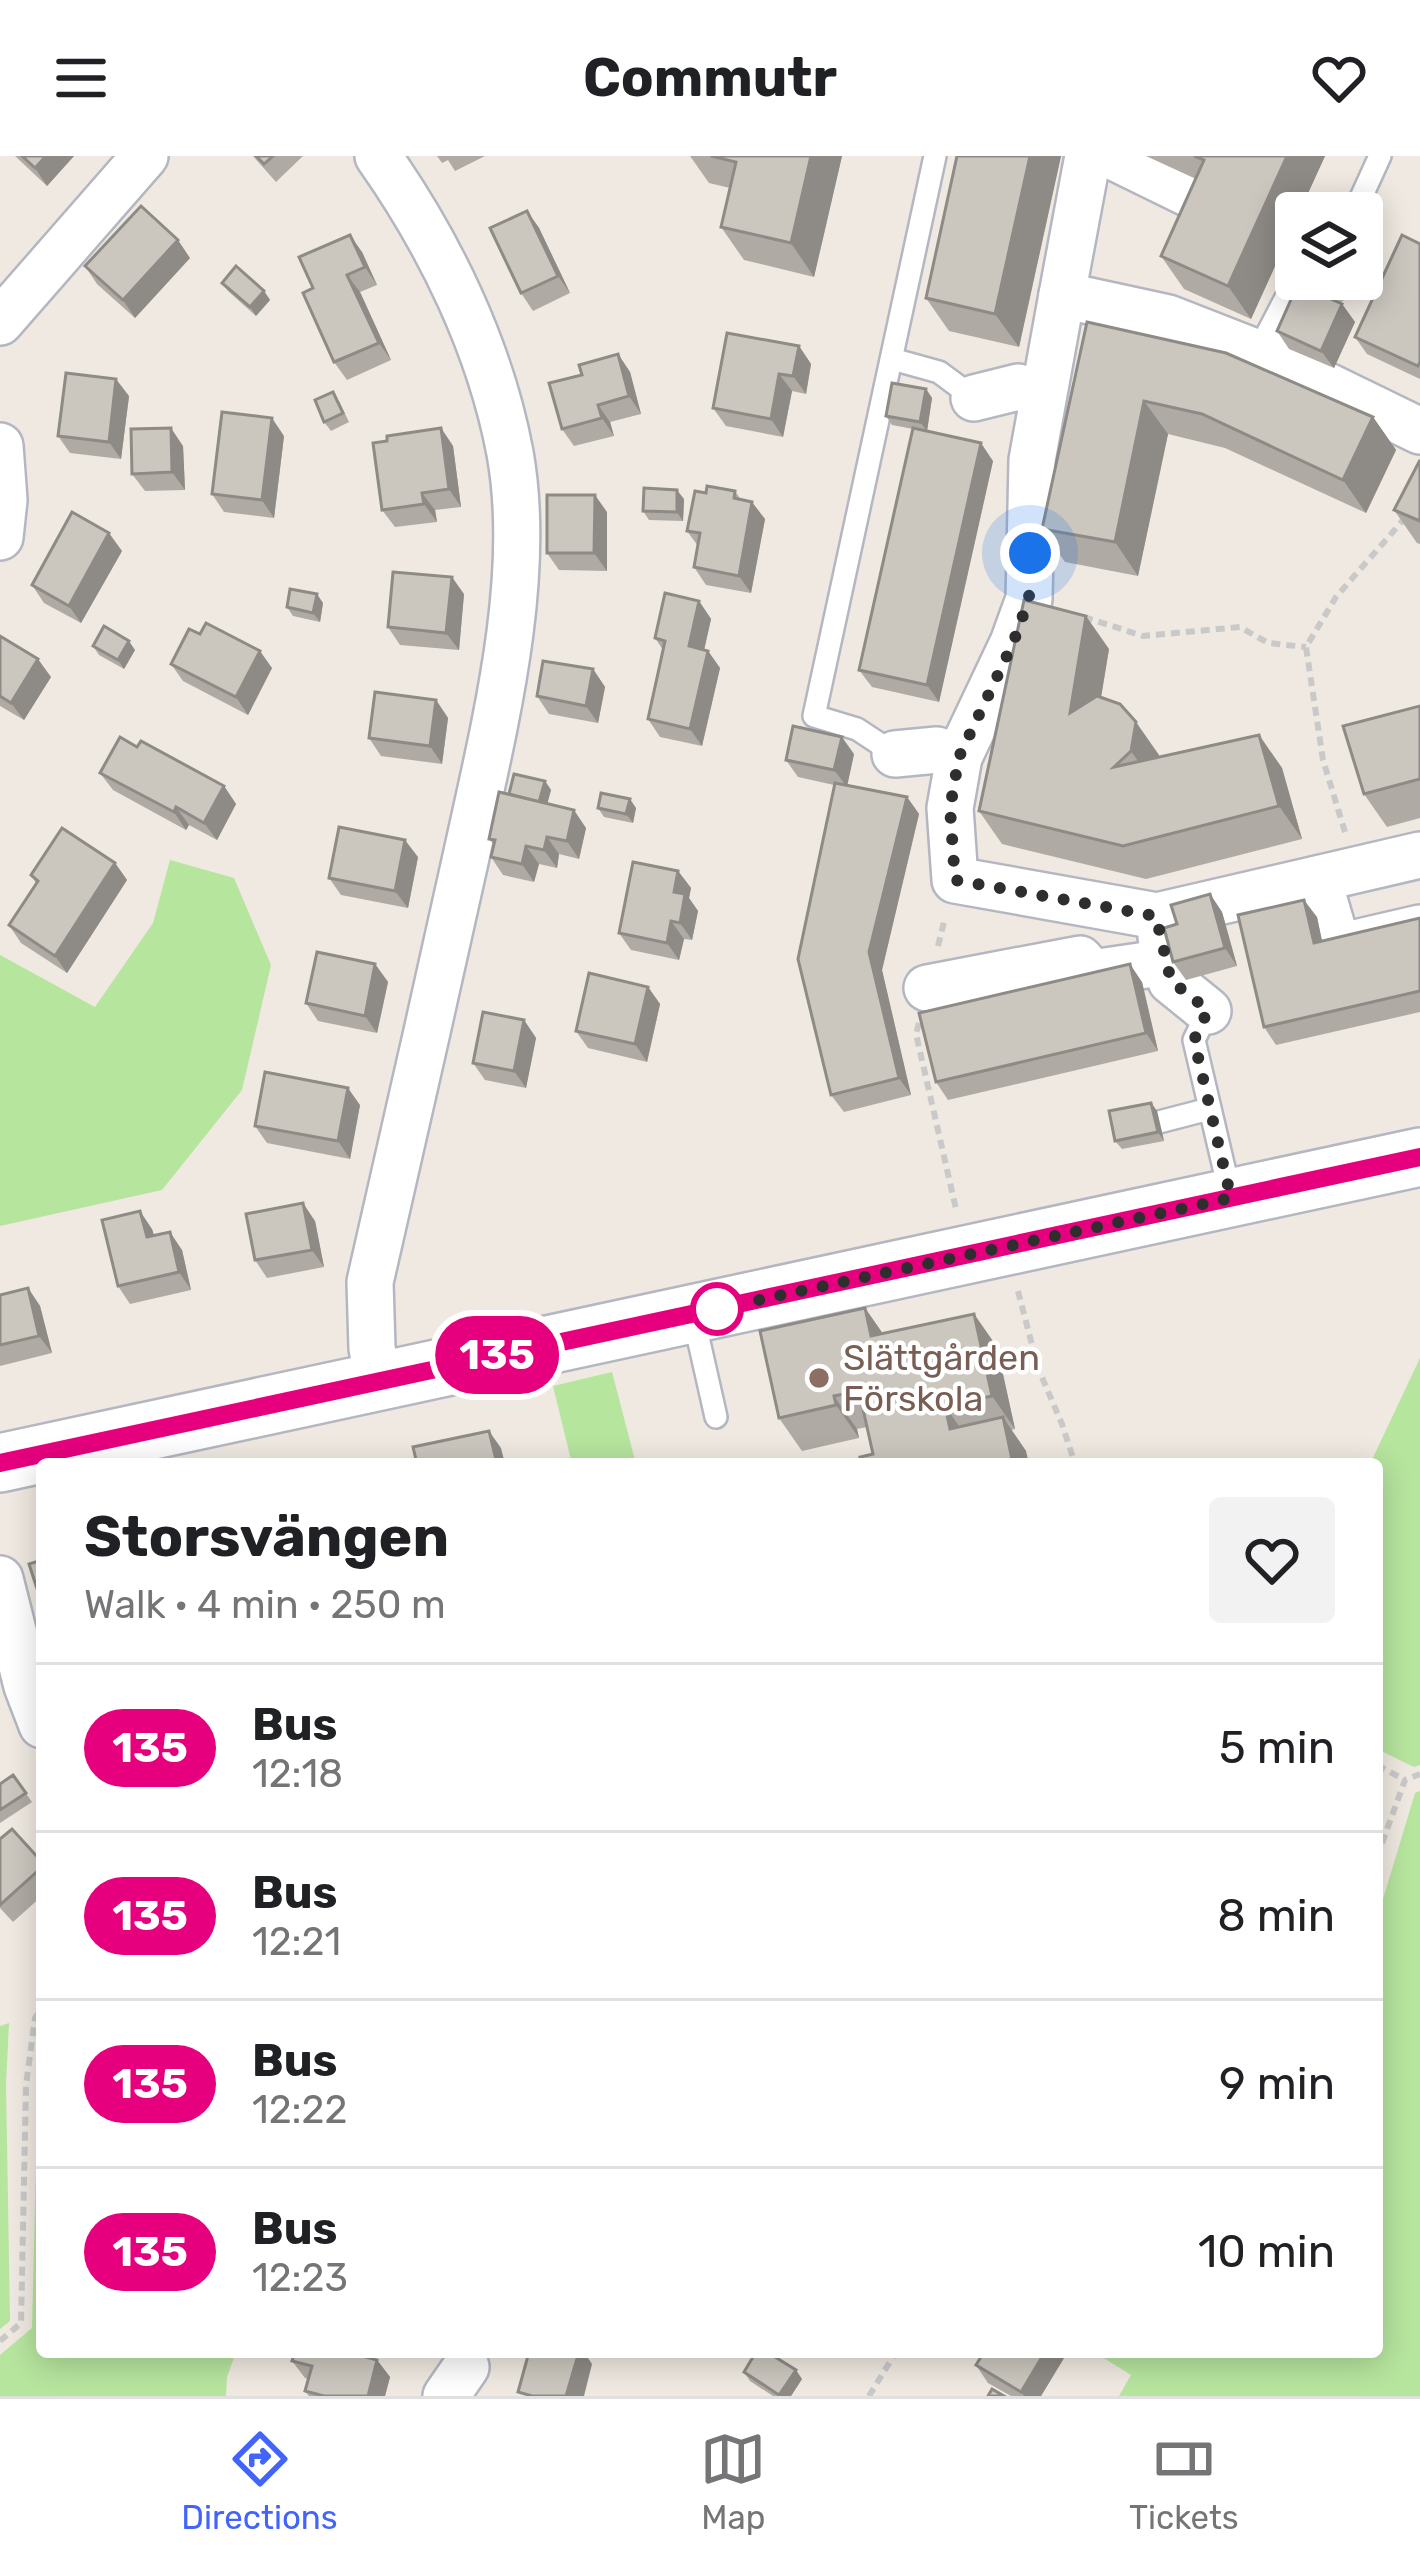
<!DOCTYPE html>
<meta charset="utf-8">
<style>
body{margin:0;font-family:Rubik,sans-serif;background:#f2f2f2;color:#202124;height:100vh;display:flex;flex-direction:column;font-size:45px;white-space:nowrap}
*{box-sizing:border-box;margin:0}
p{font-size:39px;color:#757577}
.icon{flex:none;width:66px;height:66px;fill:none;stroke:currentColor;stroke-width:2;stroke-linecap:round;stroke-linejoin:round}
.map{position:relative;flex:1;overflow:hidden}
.details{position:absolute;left:36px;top:1302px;width:1347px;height:900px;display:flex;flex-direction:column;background:#fff;border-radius:12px;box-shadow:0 6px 30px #0003}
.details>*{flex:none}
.badge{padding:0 24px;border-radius:39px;font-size:42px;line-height:78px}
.buttons{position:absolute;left:1275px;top:36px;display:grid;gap:24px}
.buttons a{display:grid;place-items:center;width:108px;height:108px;border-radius:12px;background:#fff;box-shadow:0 6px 30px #0003;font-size:60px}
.you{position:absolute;width:60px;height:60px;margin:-30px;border:9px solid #fff;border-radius:50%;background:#1a73e8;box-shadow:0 0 0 18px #1a73e833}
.map>.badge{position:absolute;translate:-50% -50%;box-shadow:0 0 0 6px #fff}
.round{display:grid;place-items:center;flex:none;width:126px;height:126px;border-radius:12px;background:#f2f2f2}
.overview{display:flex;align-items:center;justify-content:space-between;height:204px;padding:0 48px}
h1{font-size:57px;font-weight:700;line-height:90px}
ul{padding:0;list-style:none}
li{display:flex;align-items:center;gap:36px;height:168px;padding:0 48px;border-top:3px solid #e0e0e0}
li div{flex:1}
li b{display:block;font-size:45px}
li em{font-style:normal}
li .badge{min-width:132px;font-weight:700;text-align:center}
header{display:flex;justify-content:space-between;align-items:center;height:156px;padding:0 48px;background:#fff;font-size:54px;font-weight:700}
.menu{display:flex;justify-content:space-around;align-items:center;height:168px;border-top:3px solid #e0e0e0;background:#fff;font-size:33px;color:#757577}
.menu a{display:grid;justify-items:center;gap:6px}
.menu .on{color:#4264fb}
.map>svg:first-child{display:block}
.green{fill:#b6e59e}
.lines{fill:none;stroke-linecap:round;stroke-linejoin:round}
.service-casing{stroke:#b4b7c1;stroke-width:26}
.minor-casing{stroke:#b4b7c1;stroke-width:50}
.tertiary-casing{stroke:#b4b7c1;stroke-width:62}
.path{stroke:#c9c9c9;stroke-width:6;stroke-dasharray:9 6;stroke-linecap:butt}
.service{stroke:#fff;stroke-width:21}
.minor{stroke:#fff;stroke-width:45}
.tertiary{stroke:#fff;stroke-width:57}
.wall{fill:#afaba4}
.shaded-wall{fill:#8e8b86}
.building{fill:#cbc7bf;stroke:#8e8b86;stroke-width:3}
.line-casing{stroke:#fff;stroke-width:27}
.line{stroke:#e6007e;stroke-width:18}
.walk{stroke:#2e2e2e;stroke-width:12;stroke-dasharray:0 21.6}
.stop-dot{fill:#fff;stroke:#e6007e;stroke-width:6}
.education-dot{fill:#8d6e63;stroke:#fff;stroke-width:4.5}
.labels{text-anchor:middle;stroke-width:9;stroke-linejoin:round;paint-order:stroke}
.education-label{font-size:36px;fill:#785e54;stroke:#fff;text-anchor:start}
</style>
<header><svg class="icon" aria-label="menu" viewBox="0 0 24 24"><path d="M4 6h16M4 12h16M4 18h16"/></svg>Commutr<svg class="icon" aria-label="heart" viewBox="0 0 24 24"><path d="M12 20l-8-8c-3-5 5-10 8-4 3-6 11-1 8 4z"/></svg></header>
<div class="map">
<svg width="1420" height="2240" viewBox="0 0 1420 2240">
<rect width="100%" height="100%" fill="#efe9e1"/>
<g class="green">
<polygon points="170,704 234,722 271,809 242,934 162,1034 0,1070 0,799 95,851 153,767"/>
<polygon points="1420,1202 1420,1609 1414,1611 1377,1593 1377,1308 1370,1308"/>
<polygon points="612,1216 636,1308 572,1308 553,1230"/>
<polygon points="1420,1635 1420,2240 1119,2240 1131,2219 1094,2196 1377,2196 1377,1763 1415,1637"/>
<polygon points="9,1867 6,1928 10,2165 0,2173 0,1870"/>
<polygon points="42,1912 42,2196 236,2196 227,2221 226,2240 0,2240 0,2199 32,2172 38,1927"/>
</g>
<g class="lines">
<g class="service-casing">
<g id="service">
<polyline points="1354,57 1380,0"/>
<polyline points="892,203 939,216 974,242"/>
<polyline points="895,598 857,573 814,560 935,0"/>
<polyline points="1208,855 1194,884 1231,1042"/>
<polyline points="1159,966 1209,953"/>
<polyline points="693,1159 716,1261"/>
</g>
</g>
<g class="minor-casing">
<g id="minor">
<polyline points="1112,0 1214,50 1201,81"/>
<polyline points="1062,139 1088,0"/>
<polyline points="0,166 145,0"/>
<polyline points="1278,183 1304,133 1331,123"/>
<polyline points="974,242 1018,231 1043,239"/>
<polyline points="1420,275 1268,201 1168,162 1062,139 1032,304 1029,443 1013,487 959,601 950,652 955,724 1157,760 1420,699"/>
<polyline points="0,290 4,344 0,381"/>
<polyline points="895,598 937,594 959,601"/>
<polyline points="1318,723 1338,791 1420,772"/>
<polyline points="1161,781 1171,825 1208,855"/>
<polyline points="927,832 1080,803 1092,817 1167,806"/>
<path d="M378 1224 372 1192 370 1126C402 984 435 843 466 701 493 576 533 424 510 297 490 191 440 88 378 0"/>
<polyline points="0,1423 27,1530 42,1569"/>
<polyline points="446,2240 466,2211"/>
</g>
</g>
<g class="tertiary-casing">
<polyline id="tertiary" points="0,1307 1420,1001"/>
</g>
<g class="path">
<polyline points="1084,461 1143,480 1240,471 1268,487 1306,491"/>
<polyline points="1345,676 1323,604 1306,491 1336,441 1405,362"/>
<polyline points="938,790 945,762"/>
<polyline points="919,867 916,878 956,1053"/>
<polyline points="1018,1135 1038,1212 1062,1268 1075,1308"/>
<polyline points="1377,1609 1405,1624"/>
<polyline points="1377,1701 1405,1624 1420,1618"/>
<polyline points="0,2185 21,2167 26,1929 35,1862 42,1852"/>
<polyline points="869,2240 896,2196"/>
</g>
<use href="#service" class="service"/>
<use href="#minor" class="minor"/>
<use href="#tertiary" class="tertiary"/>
</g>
<g class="wall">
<polygon points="15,0 74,0 47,30"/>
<polygon points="253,0 303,0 276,26"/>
<polygon points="437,0 485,0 455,15 448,4 442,7"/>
<polygon points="690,0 842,0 814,121 744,104 721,71 730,32 709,27"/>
<polygon points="957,0 1061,0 1019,191 949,175 926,142"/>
<polygon points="1146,0 1325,0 1299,57 1296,57 1296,64 1251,163 1184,133 1161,100 1196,23"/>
<polygon points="527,55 539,72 570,137 533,155 521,137"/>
<polygon points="1420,88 1420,223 1367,198 1355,181"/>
<polygon points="362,96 377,129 360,136 391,204 347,224 334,206 313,132"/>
<polygon points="190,102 135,162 97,128 85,110"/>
<polygon points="222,127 264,135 270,144 256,160 228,135"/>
<polygon points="1342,148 1355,166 1334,212 1289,193 1277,175"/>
<polygon points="1087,166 1373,261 1396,294 1366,357 1225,292 1168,278 1138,420 1065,406 1042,373"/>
<polygon points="799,190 811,208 806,238 792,235 783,281 726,270 713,252"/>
<polygon points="618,198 630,216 641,258 610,266 614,280 574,290 562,273 582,219"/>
<polygon points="926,233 932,242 927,275 993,305 939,546 872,531 859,514 913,273 892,269 886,260"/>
<polygon points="129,240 121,303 70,297 58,280"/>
<polygon points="339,245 349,266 331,275 324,266"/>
<polygon points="441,272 453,290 461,351 435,354 437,366 395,371 382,354"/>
<polygon points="284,280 274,362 224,356 212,338"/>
<polygon points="183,290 185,334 145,335 132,318"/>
<polygon points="1420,304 1420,388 1417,387 1394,354"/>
<polygon points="735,335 741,344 765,363 751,437 706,429 694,411 698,390 687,375 706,337"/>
<polygon points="684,343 683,365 649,364 643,355"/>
<polygon points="607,356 607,415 559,414 547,397"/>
<polygon points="122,395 81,467 44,447 32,429"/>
<polygon points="464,438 459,494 400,489 388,471"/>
<polygon points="699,445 711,463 704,494 708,495 720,512 702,590 660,581 648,563 663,494 655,482"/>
<polygon points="323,447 320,466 293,460 287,451"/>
<polygon points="200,478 272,512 248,559 183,525 171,508"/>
<polygon points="0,480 51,521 24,564 0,550"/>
<polygon points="93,490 135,494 124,513 99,499"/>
<polygon points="1109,493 1101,541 1159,599 1159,601 1259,579 1282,612 1302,683 1146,723 1002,688 979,655"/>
<polygon points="593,513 605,531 598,567 549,558 537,540"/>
<polygon points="436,544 448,562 442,608 381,600 369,582"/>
<polygon points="1420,550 1420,662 1387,671 1364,638"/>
<polygon points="137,591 224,630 236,648 217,684 189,669 186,674 113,634 100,617"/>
<polygon points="854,598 847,629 907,641 919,658 882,814 911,939 844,956 831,939 834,629 798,621 786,604"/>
<polygon points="545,625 551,634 547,648 586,672 579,703 559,698 557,712 539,708 534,726 503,719 491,701 494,689 489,683 509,638"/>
<polygon points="598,652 636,652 633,667 604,661"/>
<polygon points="418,701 408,752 341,739 329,722"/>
<polygon points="115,707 127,724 67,817 21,787 9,769 36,727 31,719"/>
<polygon points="678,715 691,732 689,742 698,755 692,784 684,783 679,804 631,794 619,777"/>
<polygon points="1210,738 1222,756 1237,810 1186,824 1173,806 1177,768"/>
<polygon points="1317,761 1322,785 1420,762 1420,856 1276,889 1264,871"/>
<polygon points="375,808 388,826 377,877 318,865 306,847"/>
<polygon points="1142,826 1158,895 948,944 936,926"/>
<polygon points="648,831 660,848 647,906 588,892 576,875"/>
<polygon points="524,864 536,882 526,932 485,924 473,907"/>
<polygon points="1151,947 1157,955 1164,985 1122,993 1115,985"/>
<polygon points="360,949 350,1003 267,987 255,970"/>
<polygon points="315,1065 324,1111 267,1122 255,1104"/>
<polygon points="152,1073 154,1079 182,1094 191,1134 130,1148 118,1130"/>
<polygon points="28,1132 40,1150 52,1197 0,1210 0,1139"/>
<polygon points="865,1152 883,1178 974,1158 997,1191 1015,1273 1011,1274 1026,1295 873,1298 867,1271 857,1273 859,1282 802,1295 779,1262"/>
<polygon points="13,1619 32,1646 0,1667 0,1628"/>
<polygon points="0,1683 42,1706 42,1740 13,1766 0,1752"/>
<polygon points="984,2196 1060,2196 1064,2202 1041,2240 1011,2240 988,2227 976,2209"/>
<polygon points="377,2204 390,2221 385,2240 309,2240 305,2235 308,2223 305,2222 292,2205"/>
<polygon points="744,2216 802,2223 791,2240 773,2240 750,2225"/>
</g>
<g class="shaded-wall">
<polygon points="46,0 74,0 47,30 35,12"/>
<polygon points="811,0 842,0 814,121 791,87"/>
<polygon points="1030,0 1061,0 1019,191 995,158"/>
<polygon points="1287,0 1325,0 1299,57 1296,57 1296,64 1251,163 1228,130"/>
<polygon points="527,55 539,72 570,137 558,120"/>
<polygon points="350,79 362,96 377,129 365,111"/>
<polygon points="178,84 190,102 135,162 123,144"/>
<polygon points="347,119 360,136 391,204 379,187"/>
<polygon points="264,135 270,144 256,160 250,151"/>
<polygon points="1342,148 1355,166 1334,212 1321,195"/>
<polygon points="799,190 811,208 806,238 793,220"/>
<polygon points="618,198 630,216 641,258 629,240"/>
<polygon points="779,218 792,235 783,281 771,263"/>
<polygon points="116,223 129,240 121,303 109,286"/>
<polygon points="926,233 932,242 927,275 920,266"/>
<polygon points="1144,245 1168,278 1138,420 1115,386"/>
<polygon points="598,249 610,266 614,280 602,262"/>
<polygon points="1373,261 1396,294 1366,357 1343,324"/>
<polygon points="272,262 284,280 274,362 262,344"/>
<polygon points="171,272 183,290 185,334 172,316"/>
<polygon points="441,272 453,290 461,351 449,333"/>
<polygon points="981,287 993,305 939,546 927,529"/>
<polygon points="677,334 684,343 683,365 677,356"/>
<polygon points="422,337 435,354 437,366 424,348"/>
<polygon points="595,339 607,356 607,415 594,397"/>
<polygon points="752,346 765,363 751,437 739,420"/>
<polygon points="109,377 122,395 81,467 69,450"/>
<polygon points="452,421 464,438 459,494 446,477"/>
<polygon points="317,438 323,447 320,466 313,457"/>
<polygon points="699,445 711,463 701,508 689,490"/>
<polygon points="1086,460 1109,493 1093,590 1070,557"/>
<polygon points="129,485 135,494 124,513 118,504"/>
<polygon points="260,495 272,512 248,559 236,541"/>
<polygon points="708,495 720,512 702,590 690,573"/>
<polygon points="38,503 51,521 24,564 11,547"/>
<polygon points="593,513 605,531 598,567 586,550"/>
<polygon points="436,544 448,562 442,608 430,590"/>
<polygon points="1136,566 1159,599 1154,628 1131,595"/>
<polygon points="1259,579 1282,612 1302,683 1279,650"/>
<polygon points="842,581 854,598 847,631 834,614"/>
<polygon points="545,625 551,634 545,656 539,647"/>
<polygon points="224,630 236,648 217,684 204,667"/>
<polygon points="907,641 919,658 882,814 911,939 899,922 869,796"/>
<polygon points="630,643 636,652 633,667 626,658"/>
<polygon points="176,651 189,669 186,674 174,656"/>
<polygon points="574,654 586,672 579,703 567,685"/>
<polygon points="547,681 559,698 557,712 544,694"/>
<polygon points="405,684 418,701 408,752 395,735"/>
<polygon points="526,690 539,708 534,726 522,708"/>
<polygon points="115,707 127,724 67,817 55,800"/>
<polygon points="678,715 691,732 689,742 698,755 692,784 680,767 674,736"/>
<polygon points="1210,738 1222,756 1237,810 1225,792"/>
<polygon points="1304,744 1317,761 1326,804 1314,787"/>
<polygon points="671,765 684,783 679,804 667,787"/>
<polygon points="375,808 388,826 377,877 365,860"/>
<polygon points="1130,808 1142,826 1158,895 1146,877"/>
<polygon points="648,831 660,848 647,906 635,888"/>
<polygon points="524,864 536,882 526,932 514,915"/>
<polygon points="348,932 360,949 350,1003 338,985"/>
<polygon points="1151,947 1157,955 1164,985 1158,976"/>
<polygon points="303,1047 315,1065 324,1111 312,1094"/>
<polygon points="140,1055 152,1073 159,1099 147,1081"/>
<polygon points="170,1076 182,1094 191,1134 179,1116"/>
<polygon points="28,1132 40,1150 52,1197 39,1180"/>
<polygon points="865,1152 888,1185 871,1180"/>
<polygon points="974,1158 997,1191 1015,1273 992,1240"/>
<polygon points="834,1240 857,1273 859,1282 836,1249"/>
<polygon points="945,1250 968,1283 950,1273"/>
<polygon points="1003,1261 1026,1295 1029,1308 1013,1308"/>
<polygon points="489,1275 501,1292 505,1308 497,1308"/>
<polygon points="579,2196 584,2196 592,2208 584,2240 566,2240"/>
<polygon points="1045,2196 1060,2196 1064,2202 1041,2240 1024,2240 1021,2236"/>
<polygon points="377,2204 390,2221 385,2240 368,2240"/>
<polygon points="796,2214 802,2223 791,2240 780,2240"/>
</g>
<g class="building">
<polygon points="22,0 46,0 35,12"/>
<polygon points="256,0 273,0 264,8"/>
<polygon points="711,0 811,0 791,87 721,71 736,6"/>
<polygon points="957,0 1030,0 995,158 926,142"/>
<polygon points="1194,0 1287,0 1228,130 1161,100 1204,4"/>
<polygon points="141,50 178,84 123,144 85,110"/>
<polygon points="527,55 558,120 521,137 490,72"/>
<polygon points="350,79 365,111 347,119 379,187 334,206 303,137 313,132 299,101"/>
<polygon points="1402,79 1420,88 1420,206 1418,210 1355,181"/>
<polygon points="236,110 264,135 250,151 222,127"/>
<polygon points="1298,128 1342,148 1321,195 1277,175"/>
<polygon points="1087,166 1226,197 1373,261 1343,324 1202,258 1144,245 1115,386 1042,373"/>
<polygon points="727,177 799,190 793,220 779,218 771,263 713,252"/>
<polygon points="618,198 629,240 598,249 602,262 562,273 549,227 582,219 579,209"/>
<polygon points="66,217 116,223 109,286 58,280"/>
<polygon points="892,227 926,233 920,266 886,260"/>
<polygon points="333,236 343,257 324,266 315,244"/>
<polygon points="222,256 272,262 262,344 212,338"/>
<polygon points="171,272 172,316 132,318 131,273"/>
<polygon points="441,272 449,333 422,337 424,348 382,354 373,287 387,285 387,280"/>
<polygon points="913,272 981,287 927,529 859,514"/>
<polygon points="1420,304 1420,365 1394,354"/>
<polygon points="707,330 735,335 734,342 752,346 739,420 694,411 700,377 687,375 695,335 706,337"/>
<polygon points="644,332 677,334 677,356 643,355"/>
<polygon points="547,339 595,339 594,397 547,397"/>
<polygon points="72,356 109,377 69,450 32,429"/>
<polygon points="393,416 452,421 446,477 388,471"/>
<polygon points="290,433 317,438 313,457 287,451"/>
<polygon points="665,437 699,445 689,490 708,495 690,573 648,563 665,485 655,482"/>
<polygon points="1024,444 1086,460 1070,557 1097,540 1120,548 1136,566 1131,595 1114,611 1259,579 1279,650 1123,690 979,655"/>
<polygon points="206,467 260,495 236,541 171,508 189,473 200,478"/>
<polygon points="104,470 129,485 118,504 93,490"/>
<polygon points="0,480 38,503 11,547 0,540"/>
<polygon points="543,505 593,513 586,550 537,540"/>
<polygon points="375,536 436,544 430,590 369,582"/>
<polygon points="1420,550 1420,623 1364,638 1343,570"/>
<polygon points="793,570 842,581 834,614 786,604"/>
<polygon points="120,581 137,591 141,585 224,630 204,667 176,651 174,656 100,617"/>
<polygon points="514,618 545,625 539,646 509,638"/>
<polygon points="835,627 907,641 869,796 899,922 831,939 798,803"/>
<polygon points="499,636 574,654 567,685 547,681 544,694 526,690 522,708 491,701 495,684 489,683"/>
<polygon points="601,637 630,643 626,658 598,652"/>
<polygon points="339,671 405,684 395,735 329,722"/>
<polygon points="62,672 115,707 55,800 9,769 38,725 31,719"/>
<polygon points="633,706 678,715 674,736 685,738 680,767 671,765 667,787 619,777"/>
<polygon points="1210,738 1225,792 1173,806 1164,772 1177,768 1171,749"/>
<polygon points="1304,744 1314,787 1420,762 1420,835 1264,871 1238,759"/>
<polygon points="317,796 375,808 365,860 306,847"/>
<polygon points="1130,808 1146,877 936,926 919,857"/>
<polygon points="589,817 648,831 635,888 576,875"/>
<polygon points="483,856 524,864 514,915 473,907"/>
<polygon points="265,916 348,932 338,985 255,970"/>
<polygon points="1151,947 1158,976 1115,985 1109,955"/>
<polygon points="303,1047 312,1094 255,1104 246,1058"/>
<polygon points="140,1055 147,1081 170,1076 179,1116 118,1130 102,1064"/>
<polygon points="28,1132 39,1180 0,1189 0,1139"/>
<polygon points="865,1152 871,1180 974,1158 992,1240 945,1250 950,1273 1003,1261 1013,1308 862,1308 860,1301 873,1298 859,1235 834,1240 836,1249 779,1262 760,1175"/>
<polygon points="489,1275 497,1308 417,1308 413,1291"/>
<polygon points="42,1404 42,1448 29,1408"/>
<polygon points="13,1619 26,1637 0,1654 0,1628"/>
<polygon points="12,1673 42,1706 42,1711 0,1749 0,1683"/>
<polygon points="295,2196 348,2196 377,2204 368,2240 324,2240 305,2235 312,2210 292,2205"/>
<polygon points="529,2196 579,2196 566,2240 532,2240 518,2236"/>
<polygon points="756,2196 767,2196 796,2214 779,2239 744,2216"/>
<polygon points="984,2196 1045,2196 1021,2236 976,2209"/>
<polygon points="992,2233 1004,2240 988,2240"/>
</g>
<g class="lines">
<g class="line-casing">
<polyline id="line" points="0,1307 1420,1001"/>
</g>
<use href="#line" class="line"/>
<polyline class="walk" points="717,1153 1231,1042 1194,884 1208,854 1171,825 1156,760 955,724 950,652 959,601 1013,487 1029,443 1030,397"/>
</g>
<circle class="stop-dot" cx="717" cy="1153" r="24"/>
<circle class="education-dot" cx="819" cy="1222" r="12"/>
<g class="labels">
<g class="education-label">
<text x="843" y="1214">Slättgården<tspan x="843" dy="41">Förskola</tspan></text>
</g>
</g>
</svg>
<div class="buttons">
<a><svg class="icon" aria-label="layers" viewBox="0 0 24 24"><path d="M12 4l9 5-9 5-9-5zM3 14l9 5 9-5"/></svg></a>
</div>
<div class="you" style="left:1030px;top:397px"></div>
<b class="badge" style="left:497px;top:1199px;background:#e6007e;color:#fff">135</b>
<section class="details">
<div class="overview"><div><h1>Storsvängen</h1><p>Walk · 4 min · 250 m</p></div><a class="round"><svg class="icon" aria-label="heart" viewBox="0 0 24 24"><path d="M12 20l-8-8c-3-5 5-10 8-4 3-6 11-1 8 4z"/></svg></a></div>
<ul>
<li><span class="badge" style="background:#e6007e;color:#fff">135</span><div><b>Bus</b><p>12:18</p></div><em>5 min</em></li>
<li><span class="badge" style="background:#e6007e;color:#fff">135</span><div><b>Bus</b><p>12:21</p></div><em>8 min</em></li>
<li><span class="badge" style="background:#e6007e;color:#fff">135</span><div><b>Bus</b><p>12:22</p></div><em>9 min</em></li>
<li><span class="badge" style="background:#e6007e;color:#fff">135</span><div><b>Bus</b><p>12:23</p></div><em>10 min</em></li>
</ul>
</section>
</div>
<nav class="menu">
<a class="on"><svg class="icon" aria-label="directions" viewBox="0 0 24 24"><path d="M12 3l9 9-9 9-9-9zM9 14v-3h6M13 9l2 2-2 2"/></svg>Directions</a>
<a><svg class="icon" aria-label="map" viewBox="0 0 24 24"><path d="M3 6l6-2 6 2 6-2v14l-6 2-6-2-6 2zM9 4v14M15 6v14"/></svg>Map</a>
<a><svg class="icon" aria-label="tickets" viewBox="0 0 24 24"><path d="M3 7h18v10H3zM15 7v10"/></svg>Tickets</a>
</nav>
